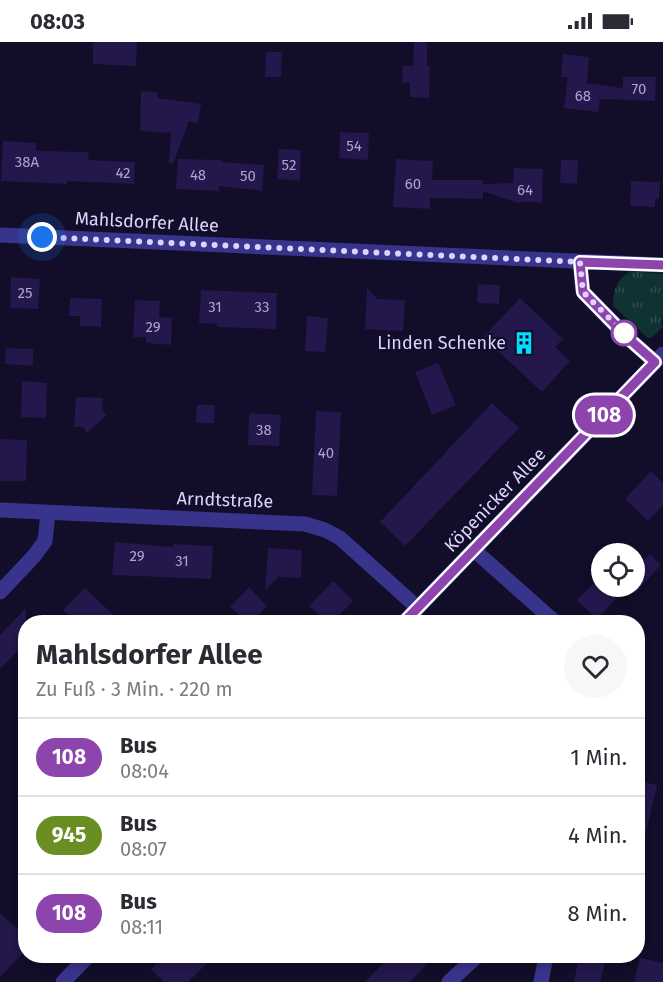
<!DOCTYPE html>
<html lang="de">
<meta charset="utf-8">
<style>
body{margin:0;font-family:"Fira Sans",sans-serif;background:#f7f7f7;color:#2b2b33;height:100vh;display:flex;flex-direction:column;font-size:22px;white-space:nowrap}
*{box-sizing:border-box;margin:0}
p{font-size:20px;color:#7c7c81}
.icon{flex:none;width:33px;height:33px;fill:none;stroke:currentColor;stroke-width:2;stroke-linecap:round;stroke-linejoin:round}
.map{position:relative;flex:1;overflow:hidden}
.drawer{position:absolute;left:18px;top:573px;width:627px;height:348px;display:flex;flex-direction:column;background:#fff;border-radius:24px;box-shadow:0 3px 9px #0003}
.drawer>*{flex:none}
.badge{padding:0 12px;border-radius:20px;font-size:21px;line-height:39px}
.buttons{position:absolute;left:591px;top:501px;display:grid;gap:12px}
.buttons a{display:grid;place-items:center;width:54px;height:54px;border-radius:50%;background:#fff;box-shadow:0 3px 9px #0003;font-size:30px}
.you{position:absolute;width:30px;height:30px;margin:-15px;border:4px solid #fff;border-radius:50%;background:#1a73e8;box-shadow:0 0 0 9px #1a73e833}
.map>.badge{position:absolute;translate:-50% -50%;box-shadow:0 0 0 3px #fff}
.round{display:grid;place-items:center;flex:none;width:63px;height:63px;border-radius:32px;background:#f7f7f7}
.summary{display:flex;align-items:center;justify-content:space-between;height:102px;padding:0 18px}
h1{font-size:28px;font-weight:700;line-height:45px}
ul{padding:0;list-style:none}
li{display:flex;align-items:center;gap:18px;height:78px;padding:0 18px;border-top:2px solid #e1e1e2}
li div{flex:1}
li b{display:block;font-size:22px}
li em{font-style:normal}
li .badge{min-width:66px;font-weight:700;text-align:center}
.status{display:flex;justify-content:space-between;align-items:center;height:42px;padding:0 30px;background:#fff;direction:ltr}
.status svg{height:16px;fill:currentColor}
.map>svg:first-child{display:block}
.grass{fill:url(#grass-tufts)}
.building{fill:#23174b}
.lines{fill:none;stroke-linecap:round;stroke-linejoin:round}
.minor{stroke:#39348b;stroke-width:15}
.line-casing{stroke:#fff;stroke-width:14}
.line{stroke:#8e44ad;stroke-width:9}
.walk{stroke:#dad4ff;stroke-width:6;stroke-dasharray:0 10.8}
.stop-dot{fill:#fff;stroke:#8e44ad;stroke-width:3}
.labels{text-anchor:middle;stroke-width:4.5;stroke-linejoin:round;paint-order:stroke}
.number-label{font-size:15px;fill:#aca5d2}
.street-label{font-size:18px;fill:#dad4ff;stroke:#120d28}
.poi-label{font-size:18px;fill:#dad4ff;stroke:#120d28;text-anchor:end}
</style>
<div class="status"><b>08:03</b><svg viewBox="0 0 49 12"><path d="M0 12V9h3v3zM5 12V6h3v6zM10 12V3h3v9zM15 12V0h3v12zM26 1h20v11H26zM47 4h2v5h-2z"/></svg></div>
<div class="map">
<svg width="663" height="940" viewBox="0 0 663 940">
<defs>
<pattern id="grass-tufts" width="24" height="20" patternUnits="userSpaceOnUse" patternTransform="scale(1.5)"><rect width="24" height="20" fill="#0f3232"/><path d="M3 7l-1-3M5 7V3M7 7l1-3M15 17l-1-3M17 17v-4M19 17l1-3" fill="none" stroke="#314f51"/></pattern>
</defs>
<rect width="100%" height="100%" fill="#120d28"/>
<path class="grass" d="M631 229 663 232V277L661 280 663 285 651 296H648L613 264C613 249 617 236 631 229Z"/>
<g class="building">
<polygon points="93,0 137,0 136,24 93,22"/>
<polygon points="414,0 427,0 427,24 430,25 429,56 410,55 410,41 402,40 403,24 413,24"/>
<polygon points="266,10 282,10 281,35 265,35"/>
<polygon points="563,12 589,15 587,41 623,46 623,35 656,35 655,59 600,57 598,70 564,66 568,35 561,35"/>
<polygon points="141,49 157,50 157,56 201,62 198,81 189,79 173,122 169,121 171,91 140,89"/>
<polygon points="340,90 369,91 368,118 339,116"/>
<polygon points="3,99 36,101 36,109 89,110 88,118 135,120 134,142 67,139 67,142 1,139"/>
<polygon points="279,107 301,108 300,139 277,137"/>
<polygon points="178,117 221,118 221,120 264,123 262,149 219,144 219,149 176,147"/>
<polygon points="396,117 433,119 432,138 483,138 483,142 513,141 514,126 543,127 542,161 526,160 517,161 483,149 483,157 430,156 430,167 393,165"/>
<polygon points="561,118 578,118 577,142 560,141"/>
<polygon points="631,139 660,140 659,157 655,157 655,165 630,164"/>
<polygon points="11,235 40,237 38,267 10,266"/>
<polygon points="478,242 500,243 499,262 477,261"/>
<polygon points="367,246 377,257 405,258 403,289 365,287"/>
<polygon points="201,248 277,251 276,287 217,285 217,282 199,281"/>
<polygon points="70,256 102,257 101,285 80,284 80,274 69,274"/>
<polygon points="520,256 563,297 555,305 570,319 542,350 483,295"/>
<polygon points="135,258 160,259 159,275 172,276 171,303 146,301 146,295 133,295"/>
<polygon points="307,274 328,276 325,310 305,309"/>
<polygon points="6,306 33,307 33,324 5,322"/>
<polygon points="438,321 456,363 432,373 415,330"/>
<polygon points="22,339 47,341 46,376 21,375"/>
<polygon points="76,355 103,356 102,368 107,373 87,391 83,385 74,385"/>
<polygon points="492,361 519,386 405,504 380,480"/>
<polygon points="197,363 215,363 214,381 196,381"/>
<polygon points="316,369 341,370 337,454 312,453"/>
<polygon points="249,371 281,373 279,404 248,403"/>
<polygon points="0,397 27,398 26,439 0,439"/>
<polygon points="651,429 663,441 663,463 648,479 625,457"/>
<polygon points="115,500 173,505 173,502 213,504 211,537 112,533"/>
<polygon points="268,506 302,508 301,536 278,535 265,549"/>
<polygon points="634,510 644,518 650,512 661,523 634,552"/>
<polygon points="597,538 602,544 604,544 616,557 597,577 577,558"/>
<polygon points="333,539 353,559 332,580 326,580 309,564"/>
<polygon points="249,545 267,564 252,580 247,580 230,565"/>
<polygon points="85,546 121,580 76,580 63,568"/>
<polygon points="26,566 26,601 0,627 0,593"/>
<polygon points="638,739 657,743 644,799 638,798"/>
<polygon points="0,871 26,895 26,908 0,935"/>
<polygon points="164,914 214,914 188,940 164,940 151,927"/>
<polygon points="390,914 435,914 410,940 365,940"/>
<polygon points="579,914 605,920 600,940 574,940"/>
<polygon points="640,916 663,921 663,940 634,940"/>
</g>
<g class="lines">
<g class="minor">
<polyline points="0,193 663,223"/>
<polyline points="580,220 583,250 629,297 655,320"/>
<polyline points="0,468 305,482 325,488 340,496 418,566"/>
<polyline points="474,508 555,580"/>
<polyline points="0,550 34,514 45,499 48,471"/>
<polyline points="404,580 663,312"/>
<polyline points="63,940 88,914"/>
<polyline points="449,940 477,914"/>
<polyline points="541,940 546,914"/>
</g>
</g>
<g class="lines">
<g class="line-casing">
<polyline id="line" points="404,580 655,320 629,297 583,250 580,220 663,223"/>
</g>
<use href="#line" class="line"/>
<polyline class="walk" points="42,195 580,220 583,250 624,291"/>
</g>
<defs>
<g id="building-bare" transform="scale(1.8)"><path d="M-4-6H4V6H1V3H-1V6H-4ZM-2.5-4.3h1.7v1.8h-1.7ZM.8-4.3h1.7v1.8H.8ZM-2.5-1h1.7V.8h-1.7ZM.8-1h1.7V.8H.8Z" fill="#00dfff" stroke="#120d28" stroke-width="2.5" paint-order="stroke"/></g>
</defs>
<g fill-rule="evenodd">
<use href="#building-bare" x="524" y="301"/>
</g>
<circle class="stop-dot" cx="624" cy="291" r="12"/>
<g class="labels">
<g class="number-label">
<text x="639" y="52">70</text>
<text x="583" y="59">68</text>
<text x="354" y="109">54</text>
<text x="27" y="125">38A</text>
<text x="289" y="128">52</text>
<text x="123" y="136">42</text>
<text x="198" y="138">48</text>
<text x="248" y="139">50</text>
<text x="413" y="147">60</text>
<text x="525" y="153">64</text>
<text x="25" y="256">25</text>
<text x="215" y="270">31</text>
<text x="262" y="270">33</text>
<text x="153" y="290">29</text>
<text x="264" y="393">38</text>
<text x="326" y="416">40</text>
<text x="137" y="519">29</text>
<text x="182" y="524">31</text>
</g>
<g class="street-label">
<text transform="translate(147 180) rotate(3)" y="6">Mahlsdorfer Allee</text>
<text transform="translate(225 458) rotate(2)" y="6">Arndtstraße</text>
<text transform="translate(495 458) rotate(-46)" y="6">Köpenicker Allee</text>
</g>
<g class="poi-label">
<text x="506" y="307">Linden Schenke</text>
</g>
</g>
</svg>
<div class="buttons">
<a><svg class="icon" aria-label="locate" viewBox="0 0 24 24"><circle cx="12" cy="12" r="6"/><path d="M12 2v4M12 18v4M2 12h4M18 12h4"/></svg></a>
</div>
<div class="you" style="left:42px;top:195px"></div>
<b class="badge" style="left:604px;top:373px;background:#8e44ad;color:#fff">108</b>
<section class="drawer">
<div class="summary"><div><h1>Mahlsdorfer Allee</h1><p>Zu Fuß · 3 Min. · 220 m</p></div><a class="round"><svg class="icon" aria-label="heart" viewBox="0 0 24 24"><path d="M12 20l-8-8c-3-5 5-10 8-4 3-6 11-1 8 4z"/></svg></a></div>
<ul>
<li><span class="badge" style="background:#8e44ad;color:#fff">108</span><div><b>Bus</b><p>08:04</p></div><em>1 Min.</em></li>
<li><span class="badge" style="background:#6b8e23;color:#fff">945</span><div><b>Bus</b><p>08:07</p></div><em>4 Min.</em></li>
<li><span class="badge" style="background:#8e44ad;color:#fff">108</span><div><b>Bus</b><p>08:11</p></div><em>8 Min.</em></li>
</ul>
</section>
</div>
